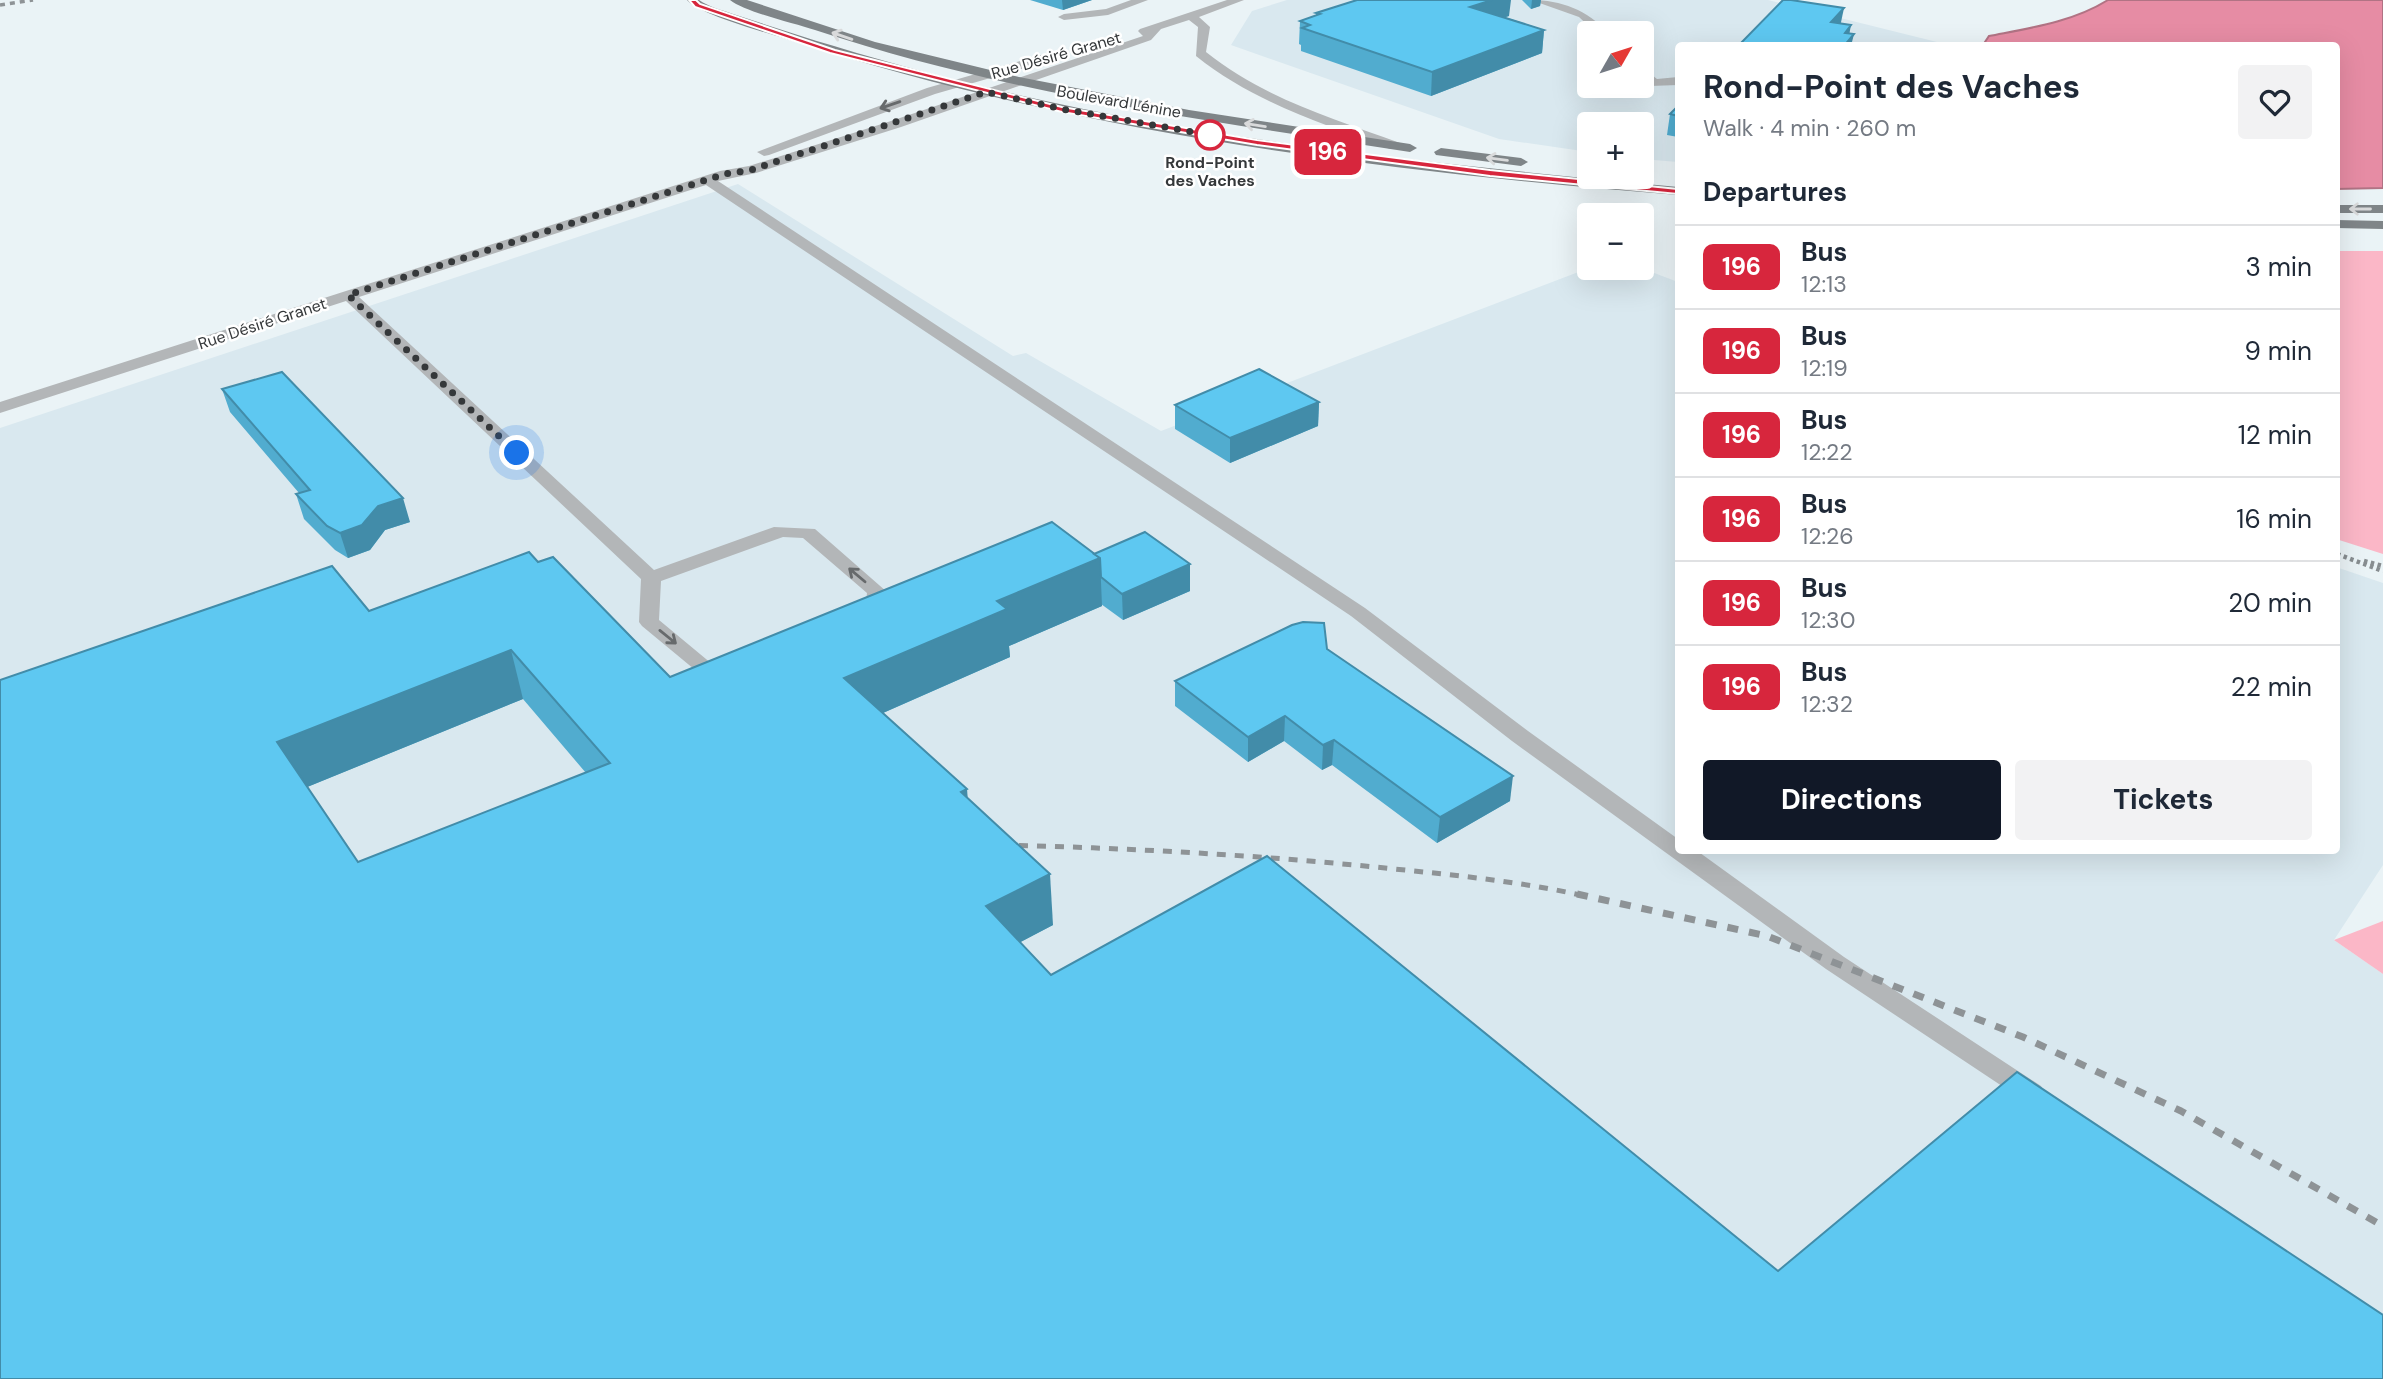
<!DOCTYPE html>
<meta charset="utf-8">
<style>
body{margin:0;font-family:"DM Sans",sans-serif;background:#f2f2f3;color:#1f2937;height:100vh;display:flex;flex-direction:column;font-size:26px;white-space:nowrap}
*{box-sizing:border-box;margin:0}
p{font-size:23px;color:#747a83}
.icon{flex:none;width:38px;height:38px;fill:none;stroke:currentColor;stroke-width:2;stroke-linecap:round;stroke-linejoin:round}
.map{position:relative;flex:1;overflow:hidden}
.details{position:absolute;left:1675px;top:42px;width:665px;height:812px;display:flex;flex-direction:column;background:#fff;border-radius:7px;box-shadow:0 7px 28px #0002}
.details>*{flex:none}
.badge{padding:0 14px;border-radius:10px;font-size:24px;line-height:46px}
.needle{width:46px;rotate:51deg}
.buttons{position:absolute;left:1577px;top:21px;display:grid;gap:14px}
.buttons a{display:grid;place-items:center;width:77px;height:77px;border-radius:7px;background:#fff;box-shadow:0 7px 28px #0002;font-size:35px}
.you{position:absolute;width:35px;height:35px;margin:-18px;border:5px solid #fff;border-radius:50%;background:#1a73e8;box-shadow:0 0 0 10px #1a73e833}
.map>.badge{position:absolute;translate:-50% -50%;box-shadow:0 0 0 4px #fff}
h2{padding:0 28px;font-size:26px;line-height:63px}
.round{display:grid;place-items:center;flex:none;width:74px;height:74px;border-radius:7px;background:#f2f2f3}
.summary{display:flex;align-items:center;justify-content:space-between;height:119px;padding:0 28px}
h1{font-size:33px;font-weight:700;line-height:52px}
.button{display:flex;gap:14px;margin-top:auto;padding:14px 28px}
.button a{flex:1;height:80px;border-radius:7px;background:#111827;color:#fff;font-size:28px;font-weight:700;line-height:80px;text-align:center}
.button a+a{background:#f2f2f3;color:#1f2937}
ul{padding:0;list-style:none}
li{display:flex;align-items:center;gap:21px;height:84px;padding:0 28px;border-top:2px solid #e0e1e3}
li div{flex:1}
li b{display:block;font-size:26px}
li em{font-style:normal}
li .badge{min-width:77px;font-weight:700;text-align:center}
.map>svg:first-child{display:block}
.built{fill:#d9e8ef;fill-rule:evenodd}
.green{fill:#fbb7c7}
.water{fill:#e68ca4;stroke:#b17384;stroke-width:2}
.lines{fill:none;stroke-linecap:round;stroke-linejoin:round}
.path{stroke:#878d90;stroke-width:4.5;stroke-dasharray:3.5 3.5;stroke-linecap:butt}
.minor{fill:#b3b6b8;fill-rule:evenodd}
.major{fill:#7f8588;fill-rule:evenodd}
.rail-far2{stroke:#8e9396;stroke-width:3.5;stroke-dasharray:5 5;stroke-linecap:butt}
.rail-far1{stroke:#8e9396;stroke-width:5;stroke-dasharray:9 9;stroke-linecap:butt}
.rail{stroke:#8e9396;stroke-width:7;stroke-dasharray:11 11;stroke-linecap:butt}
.wall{fill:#51accf;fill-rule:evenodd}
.shaded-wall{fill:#428ca9}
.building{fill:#5ec8f1;stroke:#428ca9;stroke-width:2;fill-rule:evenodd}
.oneway{stroke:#d9dadb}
.oneway2{stroke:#676a6c}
.line{fill:#d7263d;stroke:#fff;stroke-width:2}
.walk{stroke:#35383a;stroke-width:7;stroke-dasharray:0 12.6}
.stop-dot{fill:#fff;stroke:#d7263d;stroke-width:3.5}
.labels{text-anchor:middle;stroke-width:5;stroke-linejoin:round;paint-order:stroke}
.far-street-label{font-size:16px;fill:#35383a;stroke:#fff}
.far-stop-label{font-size:16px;font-weight:bold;fill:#35383a;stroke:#fff}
</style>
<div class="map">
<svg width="2383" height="1379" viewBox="0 0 2383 1379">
<rect width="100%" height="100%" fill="#eaf3f6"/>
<g class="built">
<path d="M1287 0H1768L1949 45 1678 46V162L1642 159V124H1589V152L1499 139 1231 45 1252 11ZM1589 33H1642V86H1589Z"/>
<polygon points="738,184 1013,356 1026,353 1161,431 1589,268 1641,268 1678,282 1678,850 2336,850 2336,567 2383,583 2383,865 2334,940 2383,974 2383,1379 0,1379 0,428"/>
</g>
<g class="green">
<polygon points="2336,251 2383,251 2383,554 2336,539"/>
<polygon points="2383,921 2383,974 2334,940"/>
</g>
<path class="water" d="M2108 0H2383V188L2336 189V46L1983 45 1989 36C2030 28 2073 22 2108 0Z"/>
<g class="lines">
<g class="path">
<polyline points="2337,554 2383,571"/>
<polyline points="2364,561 2383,566"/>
</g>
<g class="minor">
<polygon points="1131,0 1148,0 1108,15 1064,20 1058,17 1064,14 1106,9"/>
<path d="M1227 0H1244L1199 17 1210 27 1206 52C1263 98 1332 118 1400 143V149H1390C1322 123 1253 102 1196 56L1198 27 1189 20 1161 29 1151 40 901 127 756 173 718 181 1365 608 1528 731 1678 839V850H1696L1844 957 2041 1086 2045 1093 2041 1100 2032 1103 2023 1100 1826 969 1512 741 1351 616 706 185 359 297 654 570 774 527 815 529 887 592 881 616 866 622 859 620 856 616 865 609 867 593 803 538 783 537 661 581 659 620 712 664 732 665 735 669 732 673 700 674 642 626 639 622 641 579 346 301 0 413V402L720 171 749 166 891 121 1143 36 1138 31 1140 29Z"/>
<path d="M1531 0C1561 0 1588 10 1608 33H1596L1579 17Z"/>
<polygon points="1055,51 1061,55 1059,58 935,94 769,155 764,156 757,152 927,88"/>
<polygon points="1642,67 1657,79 1678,77 1678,85 1650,86 1642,77"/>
</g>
<g class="major">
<path d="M687 0H699C709 7 722 10 733 14 767 25 800 36 834 46 1109 131 1393 160 1678 187V195C1378 171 1077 133 790 40 768 33 700 15 687 0Z"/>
<path d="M730 0H747L875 42 1019 77 1189 110 1410 144 1417 148 1410 152C1210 121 1007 94 815 30 794 23 745 12 730 0Z"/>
<polygon points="1441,148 1521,158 1528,162 1521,166 1436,155 1434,152"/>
<rect x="2336" y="205" width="47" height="8"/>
<polygon points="2336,220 2383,221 2383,229 2336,228"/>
</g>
<polyline class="rail-far2" points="0,5 33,0"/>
<path class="rail-far1" d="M1001 845C1129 848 1257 855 1385 868 1453 875 1518 881 1585 896"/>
<polyline class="rail" points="1577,894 1767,936 2023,1037 2181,1111 2383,1226"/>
</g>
<g class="wall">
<polygon points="1030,0 1092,0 1063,10"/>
<polygon points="1522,0 1541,0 1540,6 1531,9"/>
<polygon points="1316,13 1509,16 1505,17 1544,30 1542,53 1431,96 1301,51 1301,45 1299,44 1300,21 1316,16"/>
<polygon points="1678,106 1678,137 1667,135 1670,114"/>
<polygon points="222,389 410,522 385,530 370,550 348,558 335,550 304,519 296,494 299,493 230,412"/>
<polygon points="1319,402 1318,426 1230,463 1175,429 1175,405"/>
<path d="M1094 554 1190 564V591L1123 620 1101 604 1102 606 1009 646 1010 657 883 713 967 789V798L1053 925 1020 942 1051 975 1778 1271 2383 1315 0 1379 369 611 538 562 670 677ZM523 699 586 773 358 862 307 787Z"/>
<polygon points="1327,649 1510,801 1437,843 1332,765 1322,770 1284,741 1248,762 1175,706 1175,681"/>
</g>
<g class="shaded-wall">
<polygon points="1062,0 1092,0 1063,10"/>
<polygon points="1492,0 1511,0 1509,16 1468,29 1470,7"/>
<polygon points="1532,0 1541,0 1540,6 1531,9"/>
<polygon points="1844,8 1840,27 1831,22"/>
<polygon points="1851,25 1848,41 1854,34 1851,46 1842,46 1845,33"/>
<polygon points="1544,30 1542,53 1431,96 1432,72"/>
<polygon points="1319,402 1318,426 1230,463 1230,438"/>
<polygon points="403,498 410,522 385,530 370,550 348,558 340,533 378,506"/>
<polygon points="1100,558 1102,606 1009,646 1010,657 851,727 844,678 997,601"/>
<polygon points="1190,564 1190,591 1123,620 1122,594"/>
<polygon points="511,650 523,699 295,792 277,742"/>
<polygon points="1285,716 1284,741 1248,762 1248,737"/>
<polygon points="1334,740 1332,765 1322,770 1323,745"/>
<polygon points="1513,776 1510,801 1437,843 1440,817"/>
<polygon points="967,789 971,840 961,792"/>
<polygon points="1050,874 1053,925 990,958 986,906"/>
</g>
<g class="building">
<polygon points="1357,0 1492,0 1470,7 1544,30 1432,72 1302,28 1310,25 1300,21 1320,14 1316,13"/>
<polygon points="1783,0 1791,0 1844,8 1831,22 1851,25 1845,33 1854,34 1844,46 1738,46"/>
<polygon points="1678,106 1678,116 1670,114"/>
<polygon points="1259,369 1319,402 1230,438 1175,405"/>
<polygon points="282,372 403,498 378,506 362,525 340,533 327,526 296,494 310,490 222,389"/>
<path d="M1052 522 1100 558 997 601 1007 609 844 678 967 789 961 792 1050 874 986 906 1051 975 1267 856 1778 1271 2017 1072 2383 1315V1379H0V680L332 566 369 611 529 552 538 562 553 557 670 677ZM511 650 610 763 358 862 277 742Z"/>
<polygon points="1145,532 1190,564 1122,594 1101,577 1100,558 1094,554"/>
<polygon points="1303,622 1324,623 1327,649 1513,776 1440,817 1334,740 1323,745 1285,716 1248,737 1175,681 1292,625"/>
</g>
<defs><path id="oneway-shaft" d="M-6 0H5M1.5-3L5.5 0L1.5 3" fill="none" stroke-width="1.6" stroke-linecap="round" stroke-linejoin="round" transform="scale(1.75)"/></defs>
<g class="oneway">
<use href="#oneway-shaft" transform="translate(842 36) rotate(-161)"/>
<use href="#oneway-shaft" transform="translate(1255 125) rotate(-171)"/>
<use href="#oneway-shaft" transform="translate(1497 159) rotate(-173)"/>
<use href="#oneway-shaft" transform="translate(2360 209) rotate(180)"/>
</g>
<g class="oneway2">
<use href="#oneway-shaft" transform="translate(890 105) rotate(161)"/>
<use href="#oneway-shaft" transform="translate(857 575) rotate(-140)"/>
<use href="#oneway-shaft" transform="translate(668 637) rotate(39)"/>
</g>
<polygon class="line" points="689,0 696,0 700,4 835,50 1062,107 1257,140 1490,170 1678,189 1683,191 1678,194 1490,176 1257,145 1062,112 830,53 695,7"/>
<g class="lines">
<polyline class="walk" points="517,453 348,295 725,174 751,170 986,92 1062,109 1210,135"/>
</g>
<circle class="stop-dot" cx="1210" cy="135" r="14"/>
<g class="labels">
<g class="far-street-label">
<text transform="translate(1056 55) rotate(-16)" y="6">Rue Désiré Granet</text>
<text transform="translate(1119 101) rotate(10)" y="6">Boulevard Lénine</text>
<text transform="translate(262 323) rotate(-18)" y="6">Rue Désiré Granet</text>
</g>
<g class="far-stop-label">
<text x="1210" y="168">Rond-Point<tspan x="1210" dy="18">des Vaches</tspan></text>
</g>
</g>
</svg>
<div class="buttons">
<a><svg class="needle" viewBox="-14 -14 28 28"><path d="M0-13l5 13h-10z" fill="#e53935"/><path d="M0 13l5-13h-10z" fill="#747a83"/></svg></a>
<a>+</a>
<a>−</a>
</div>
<div class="you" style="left:517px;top:453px"></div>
<b class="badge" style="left:1328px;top:152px;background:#d7263d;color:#fff">196</b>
<section class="details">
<div class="summary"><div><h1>Rond-Point des Vaches</h1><p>Walk · 4 min · 260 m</p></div><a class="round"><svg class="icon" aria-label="heart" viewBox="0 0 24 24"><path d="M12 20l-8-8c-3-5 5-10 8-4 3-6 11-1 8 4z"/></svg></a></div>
<h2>Departures</h2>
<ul>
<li><span class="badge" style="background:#d7263d;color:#fff">196</span><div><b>Bus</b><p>12:13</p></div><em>3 min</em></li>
<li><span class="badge" style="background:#d7263d;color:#fff">196</span><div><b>Bus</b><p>12:19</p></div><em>9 min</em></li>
<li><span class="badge" style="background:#d7263d;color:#fff">196</span><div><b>Bus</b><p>12:22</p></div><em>12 min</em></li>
<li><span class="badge" style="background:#d7263d;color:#fff">196</span><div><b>Bus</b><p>12:26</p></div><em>16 min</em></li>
<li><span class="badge" style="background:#d7263d;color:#fff">196</span><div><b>Bus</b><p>12:30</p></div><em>20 min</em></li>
<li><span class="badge" style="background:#d7263d;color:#fff">196</span><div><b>Bus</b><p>12:32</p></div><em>22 min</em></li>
</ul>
<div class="button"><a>Directions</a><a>Tickets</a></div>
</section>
</div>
